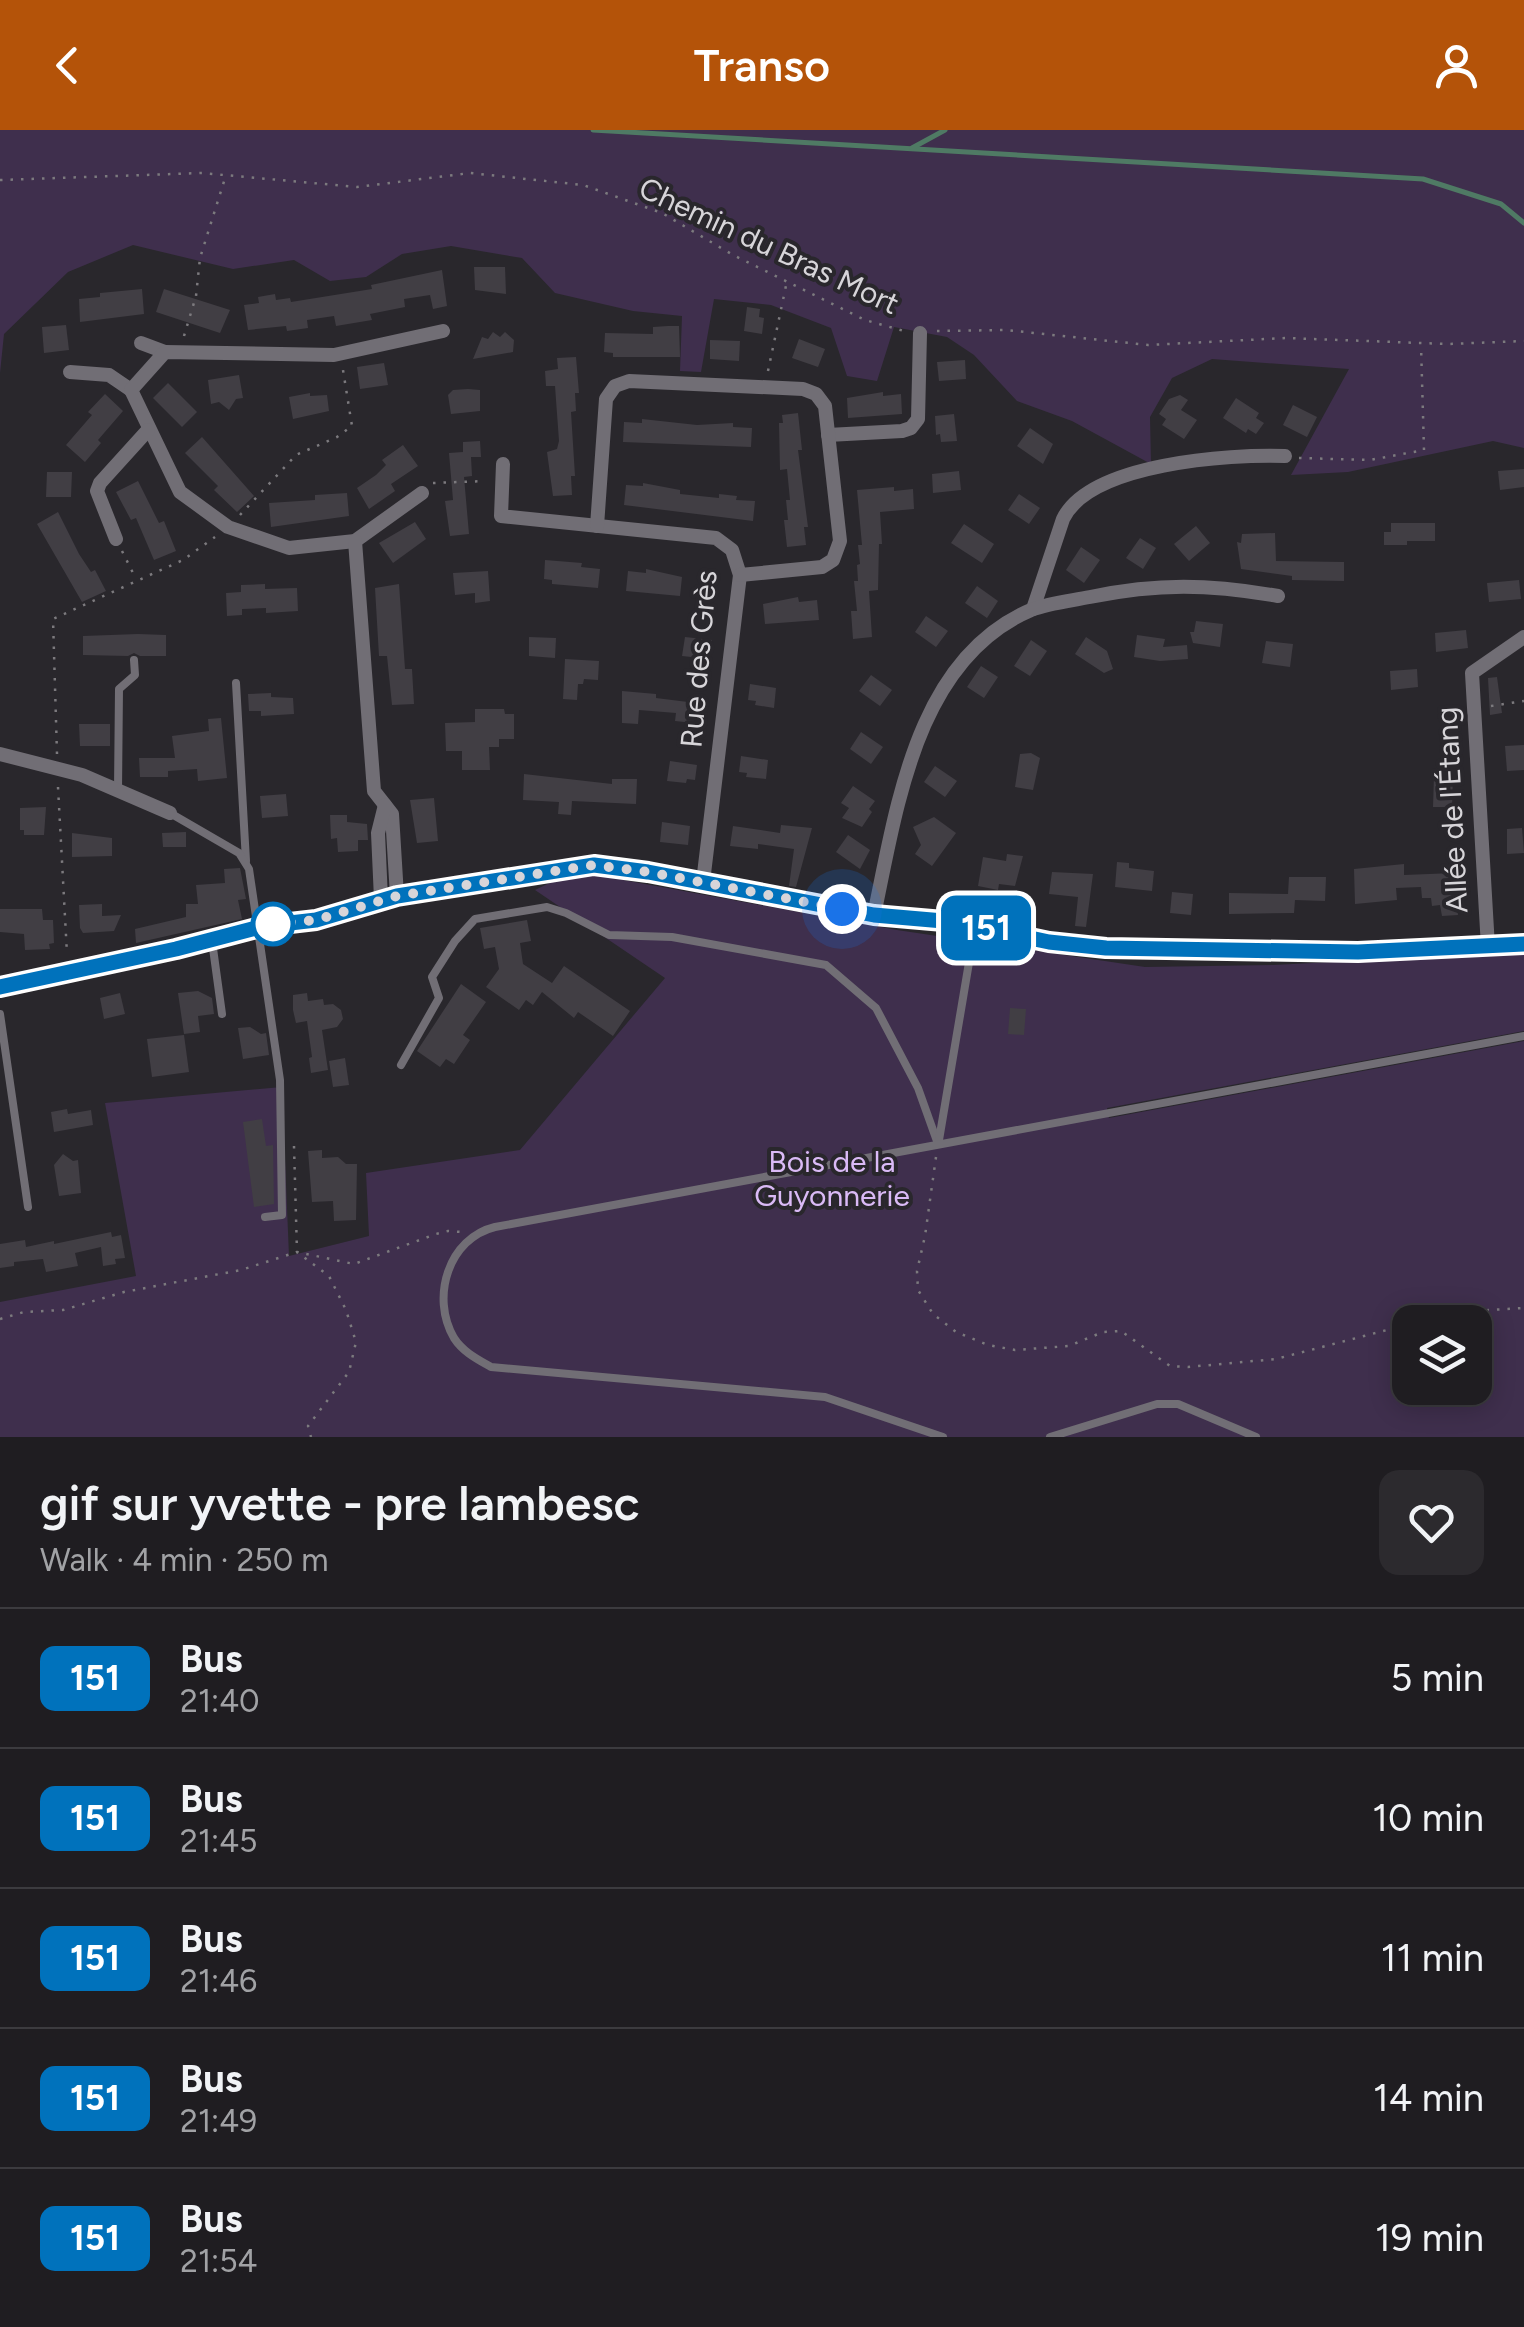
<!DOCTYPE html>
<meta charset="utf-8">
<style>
body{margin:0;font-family:Figtree,sans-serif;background:#2c2a2e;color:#f1f3f6;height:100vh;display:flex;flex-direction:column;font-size:38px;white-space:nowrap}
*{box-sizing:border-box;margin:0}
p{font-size:32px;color:#a1a2a5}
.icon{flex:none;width:55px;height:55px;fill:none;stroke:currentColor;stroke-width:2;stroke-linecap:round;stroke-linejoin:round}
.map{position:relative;height:1307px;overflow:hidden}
.side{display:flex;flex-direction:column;background:#1f1d21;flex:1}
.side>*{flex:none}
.badge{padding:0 20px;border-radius:15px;font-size:35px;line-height:65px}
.controls{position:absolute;left:1392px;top:1175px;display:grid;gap:20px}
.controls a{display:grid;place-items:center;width:100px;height:100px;border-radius:20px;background:#1f1d21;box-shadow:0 5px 25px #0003,0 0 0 2px #3c3b3f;font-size:50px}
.you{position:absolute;width:50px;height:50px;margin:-25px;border:8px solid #fff;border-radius:50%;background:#1a73e8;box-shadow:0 0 0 15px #1a73e833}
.map>.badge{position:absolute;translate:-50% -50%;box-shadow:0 0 0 5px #fff}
.round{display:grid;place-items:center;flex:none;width:105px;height:105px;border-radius:20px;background:#2c2a2e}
.summary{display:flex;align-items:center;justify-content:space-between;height:170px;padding:0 40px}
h1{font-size:48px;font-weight:600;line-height:75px}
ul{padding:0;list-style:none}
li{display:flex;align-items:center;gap:30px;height:140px;padding:0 40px;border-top:2px solid #3c3b3f}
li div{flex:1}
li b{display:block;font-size:38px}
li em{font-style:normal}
li .badge{min-width:110px;font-weight:700;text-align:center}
header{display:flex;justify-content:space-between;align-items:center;height:130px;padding:0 40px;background:#b45309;color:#fff;font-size:45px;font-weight:600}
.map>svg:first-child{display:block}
.green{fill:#3f2f4d;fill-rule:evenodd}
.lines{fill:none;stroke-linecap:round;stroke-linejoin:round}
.stream{stroke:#4f7a64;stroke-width:5}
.building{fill:#413e44}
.path{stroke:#7c7a7e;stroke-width:2.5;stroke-dasharray:2.5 8;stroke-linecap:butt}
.service{stroke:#716e75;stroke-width:8}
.minor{stroke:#716e75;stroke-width:14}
.tertiary{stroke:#716e75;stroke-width:18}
.line-casing{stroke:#fff;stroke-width:22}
.line{stroke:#0072bc;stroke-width:15}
.walk{stroke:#d7d5d9;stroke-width:10;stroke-dasharray:0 18}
.stop-dot{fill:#fff;stroke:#0072bc;stroke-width:5}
.labels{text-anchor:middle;stroke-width:8;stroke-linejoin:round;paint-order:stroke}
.street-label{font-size:30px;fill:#d7d5d9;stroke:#29272c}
.park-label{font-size:30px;fill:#dabaf6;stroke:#29272c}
</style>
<header><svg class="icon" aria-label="back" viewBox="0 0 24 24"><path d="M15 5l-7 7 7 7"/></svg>Transo<svg class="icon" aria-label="person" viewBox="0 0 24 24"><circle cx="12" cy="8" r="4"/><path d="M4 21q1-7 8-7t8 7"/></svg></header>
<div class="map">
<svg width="1524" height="1307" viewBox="0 0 1524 1307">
<rect width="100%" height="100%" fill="#29272c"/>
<g class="green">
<polygon points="0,0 1524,0 1524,318 1493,311 1348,342 1291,345 1349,239 1212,229 1172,248 1150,287 1151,334 1072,291 1017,271 974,225 947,207 894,197 877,251 847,246 831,198 771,175 714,169 701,242 680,241 682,186 633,181 555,163 522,128 451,116 402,124 366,147 330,151 294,130 233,139 133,115 68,142 4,204 0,243"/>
<path d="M574 741 897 800 1145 837 1273 835 1413 828 1524 817V901L1107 978 1109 988 1524 911V1307H0V1172L136 1146 105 973 282 957 289 1126 369 1106 366 1043 520 1020 665 848 535 760ZM1410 1192H1475V1258H1410Z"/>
</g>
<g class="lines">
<g class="stream">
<polyline points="593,0 1423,49 1501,74 1524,93"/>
<polyline points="912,18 945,0"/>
</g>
</g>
<g class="building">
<polygon points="474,137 505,137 506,164 475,160"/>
<polygon points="442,140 447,176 433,179 430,165 404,169 405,177 370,184 372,190 336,196 334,186 307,190 308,198 287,201 286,196 248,200 244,175 259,173 258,167 275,164 276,170 290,168 291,172 372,159 371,155"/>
<polygon points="142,159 144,184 80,192 79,169 100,167 100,163"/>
<polygon points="164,159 230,180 220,203 156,182"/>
<polygon points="747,177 760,179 759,187 764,188 762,204 744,201"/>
<polygon points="66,195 69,220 44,223 42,197"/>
<polygon points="668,196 679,196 680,227 613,227 613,223 604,222 605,203 653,204 653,197"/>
<polygon points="493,202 500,207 505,202 514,210 513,222 473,229 482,207 488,209"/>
<polygon points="799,209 825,219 818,237 792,228"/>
<polygon points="710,210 740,211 739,231 710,229"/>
<polygon points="576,227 579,263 575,263 576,281 571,282 575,346 571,346 572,365 553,366 547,322 557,319 559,311 555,256 546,256 545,241 558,239 557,228"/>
<polygon points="965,230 966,249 939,251 937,232"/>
<polygon points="384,233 388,255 360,259 357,237"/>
<polygon points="239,245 243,268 236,269 229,280 219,272 211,274 208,250"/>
<polygon points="168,253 197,282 182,297 153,268"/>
<polygon points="468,259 480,260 480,281 451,284 448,265 453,260"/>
<polygon points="883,262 883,266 901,264 902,284 848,288 847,268"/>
<polygon points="310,263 310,266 327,265 329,281 293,289 289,267"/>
<polygon points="105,264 123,281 98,310 101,313 85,332 66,315 92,285 88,282"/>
<polygon points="1180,265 1188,270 1181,280 1197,290 1184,309 1162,295 1166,289 1159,284 1169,269"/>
<polygon points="1236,268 1259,283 1256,288 1264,293 1256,304 1248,299 1246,303 1223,288"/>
<polygon points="1293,275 1317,287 1307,307 1283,295"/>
<polygon points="798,283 802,320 798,320 808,397 804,397 806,415 787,417 784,390 788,390 786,370 790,370 787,339 780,340 779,293 783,293 782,285"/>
<polygon points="954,284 957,311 941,312 940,304 936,305 935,286"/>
<polygon points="642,289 697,295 733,293 733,297 752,298 751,317 623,312 624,292 642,293"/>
<polygon points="1030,298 1053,314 1043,334 1017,316"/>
<polygon points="202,307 254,366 237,382 214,360 218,356 185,323"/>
<polygon points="480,311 481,327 471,327 472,346 464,347 469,404 450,406 445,371 453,370 449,323 463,322 463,312"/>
<polygon points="403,315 418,336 391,354 395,361 369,379 357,358 376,345 386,335 382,330"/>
<polygon points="1524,339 1524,357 1500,360 1498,341"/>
<polygon points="959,341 961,360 933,363 932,344"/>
<polygon points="47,342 72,342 71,367 46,367"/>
<polygon points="138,351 159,393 164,391 176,421 154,430 136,388 131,390 116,362"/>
<polygon points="643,353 680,360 680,364 719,368 719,364 737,366 736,370 755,371 753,391 624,375 626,355 643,356"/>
<polygon points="894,357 894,361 913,359 914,379 880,382 882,414 879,414 878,460 869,461 872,507 853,509 851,481 857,481 854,451 858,451 857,435 860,434 858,415 862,415 857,360"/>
<polygon points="347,363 349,386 271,397 269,373 315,370 315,365"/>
<polygon points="1019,364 1040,378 1029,394 1008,380"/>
<polygon points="58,382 79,424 91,442 95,440 106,461 82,472 37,394"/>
<polygon points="415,392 426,409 393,433 379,413"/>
<polygon points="1391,393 1435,393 1435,411 1407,411 1407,415 1384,415 1384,402 1391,402"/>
<polygon points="964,394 994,414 982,433 951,413"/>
<polygon points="1196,396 1210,413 1189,431 1174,414"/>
<polygon points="1275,403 1276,431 1344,432 1344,451 1292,450 1292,446 1241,439 1237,412 1241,413 1242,404"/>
<polygon points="1140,408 1156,418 1143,439 1126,428"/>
<polygon points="1081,417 1100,430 1084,453 1066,440"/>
<polygon points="545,430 582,433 581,437 600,439 598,458 552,454 552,450 544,449"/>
<polygon points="646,439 682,447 680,466 626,461 628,441 646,443"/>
<polygon points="488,441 490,471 475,473 475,463 455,465 453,443"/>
<polygon points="1519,450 1521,469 1489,472 1487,453"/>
<polygon points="265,454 265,459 297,458 298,481 266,483 266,478 242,479 242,485 227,486 226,463 241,462 241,455"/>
<polygon points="399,454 405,539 412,539 414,574 392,575 387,526 379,526 375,458"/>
<polygon points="977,456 998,471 987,488 965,473"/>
<polygon points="798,467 799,472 817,470 819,490 765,494 763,474"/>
<polygon points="926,486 948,501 936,517 915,502"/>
<polygon points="1196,491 1223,494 1220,517 1193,513 1190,502 1194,502"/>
<polygon points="1466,500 1468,518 1436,522 1435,503"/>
<polygon points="138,504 166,505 166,526 140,526 134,523 128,526 83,525 83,506"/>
<polygon points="1137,505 1165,509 1163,517 1187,515 1188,529 1160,531 1134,527"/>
<polygon points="529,507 556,508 555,528 529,526"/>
<polygon points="685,507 712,510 710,529 682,526"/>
<polygon points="1086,507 1107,521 1113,539 1104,543 1075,524"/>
<polygon points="1031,510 1047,521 1030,546 1014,536"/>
<polygon points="1266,511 1293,514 1290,537 1262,533"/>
<polygon points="565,529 599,531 598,550 584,549 583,554 578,554 577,570 563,569"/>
<polygon points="981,536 998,547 984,568 967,557"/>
<polygon points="1417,539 1418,557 1391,560 1390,541"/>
<polygon points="871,545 892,560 880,576 859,561"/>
<polygon points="1497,547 1502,583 1490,585 1488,548"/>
<polygon points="750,554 776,558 774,578 755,575 756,571 748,570"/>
<polygon points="622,561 656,564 656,568 704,574 702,590 694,589 694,593 675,591 676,583 639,580 638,594 622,593"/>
<polygon points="271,563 271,567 293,568 294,584 261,586 261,581 249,581 248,564"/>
<polygon points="475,579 504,579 505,584 514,584 514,609 499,609 499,617 489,617 490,640 462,640 462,621 446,621 445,593 475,592"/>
<polygon points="221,588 227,648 198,651 197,639 168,641 168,647 140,647 139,628 175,628 172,606 209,601 208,589"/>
<polygon points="79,594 110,594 110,616 80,616"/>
<polygon points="861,602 883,617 871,634 850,619"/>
<polygon points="1524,615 1524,640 1507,641 1505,616"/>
<polygon points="1031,623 1040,628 1033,660 1015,657 1020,624"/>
<polygon points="741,626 768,630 766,649 746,647 747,643 739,642"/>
<polygon points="670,631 697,635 695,650 687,649 686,653 667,651"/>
<polygon points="935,636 957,651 945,667 924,652"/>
<polygon points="524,644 612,654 612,649 637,649 636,674 572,671 571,685 558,684 559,672 523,670"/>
<polygon points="1434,645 1453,646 1452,677 1433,677"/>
<polygon points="853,656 875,671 869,679 872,682 862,697 842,688 849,678 841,673"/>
<polygon points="286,664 288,686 262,688 260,666"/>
<polygon points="434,668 438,711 417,713 410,670"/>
<polygon points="46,677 44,705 24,705 24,700 20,700 20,678"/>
<polygon points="330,685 347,685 347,692 367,694 368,710 358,710 358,721 338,722 337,708 331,709"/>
<polygon points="934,687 956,703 932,736 915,724 921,715 913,697"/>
<polygon points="662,692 690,696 688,715 660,712"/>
<polygon points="781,695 812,698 796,757 789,756 794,719 758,714 758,719 730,716 733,696 780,703"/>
<polygon points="1522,698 1524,723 1507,724 1507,699"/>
<polygon points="186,702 186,717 163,717 162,703"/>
<polygon points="72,703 112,708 112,726 72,727"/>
<polygon points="848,705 870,720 860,739 836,722"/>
<polygon points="1007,724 1023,726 1015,756 999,754 998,760 978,756 983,727 1006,731"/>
<polygon points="1117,732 1129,733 1129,738 1154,741 1152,761 1115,757"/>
<polygon points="1404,734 1404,745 1454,743 1458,785 1442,786 1440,775 1432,776 1431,768 1422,768 1421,757 1396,758 1397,770 1355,774 1354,739"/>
<polygon points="240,738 246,769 238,770 242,789 136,813 135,799 186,787 186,774 198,774 196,755 225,753 224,739"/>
<polygon points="1052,742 1093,744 1086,797 1075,796 1078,767 1049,764"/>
<polygon points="1289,747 1326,747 1325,771 1295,770 1294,783 1229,784 1229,763 1288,764"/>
<polygon points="1172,762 1193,764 1191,785 1170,783"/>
<polygon points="102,774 102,786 121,785 114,801 83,803 80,798 79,775"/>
<polygon points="0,779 42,779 43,790 53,790 54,813 49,814 50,819 25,820 24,804 0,802"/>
<polygon points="527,790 531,811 520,813 523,834 552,853 564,836 630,881 613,906 578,882 574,888 542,862 533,875 526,870 519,880 486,857 499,839 495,817 484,819 480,798"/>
<polygon points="461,854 486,872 463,905 470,910 454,934 446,929 440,937 417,921"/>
<polygon points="198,861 212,868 214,884 198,886 200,902 184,904 178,863"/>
<polygon points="120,863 125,884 104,889 100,868"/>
<polygon points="307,863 308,871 323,869 324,875 333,874 341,880 343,889 337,897 322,900 328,940 311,943 309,928 312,927 307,891 296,893 293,880 293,865"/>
<polygon points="1010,878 1026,879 1024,905 1008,904"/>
<polygon points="250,897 261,904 266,903 269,925 243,929 238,898"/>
<polygon points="184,905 189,942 152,947 147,909"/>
<polygon points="345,928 349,955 333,957 329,931"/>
<polygon points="67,979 68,984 91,980 93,995 54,1002 51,982"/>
<polygon points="262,989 266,1016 273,1015 274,1074 254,1077 243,992"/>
<polygon points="322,1020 322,1028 338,1027 346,1034 357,1034 356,1090 334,1091 333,1071 312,1072 308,1021"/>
<polygon points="63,1024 73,1031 78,1030 81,1063 59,1066 54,1035"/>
<polygon points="111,1102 112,1107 121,1105 125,1128 115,1129 116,1134 103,1136 101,1117 75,1123 78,1136 46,1142 43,1129 14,1132 14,1136 0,1138 0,1114 25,1110 26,1117 54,1111 54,1114"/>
</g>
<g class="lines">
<g class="path">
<polyline points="0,50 202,43 357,57 470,43 583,55 662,83 733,125 865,190 904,201"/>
<polyline points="937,201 1006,200 1148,215 1286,208 1448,214 1524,211"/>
<polyline points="184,206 196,166 200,128 226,45"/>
<polyline points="768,241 787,151"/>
<polyline points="1299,328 1370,330 1424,320 1421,215"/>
<polyline points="433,353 485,351"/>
<polyline points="240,385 296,325 337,307 352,296 343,240"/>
<polyline points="122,421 136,449"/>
<polyline points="1491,576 1524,571"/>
<polyline points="57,624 53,489 183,430 215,407"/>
<polyline points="58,657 67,824"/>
<polyline points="294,1016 297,1122 329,1146 346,1180 356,1212 349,1242 308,1296 311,1307"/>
<polyline points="936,1027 925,1106 917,1141 918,1160 933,1184 956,1202 988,1215 1015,1220 1069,1216 1103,1202 1121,1201 1170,1236 1188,1237 1276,1229 1410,1194"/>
<polyline points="0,1189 24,1182 63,1180 124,1162 241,1140 297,1122 354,1134 436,1104 448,1101 462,1102"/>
<polyline points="1414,1192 1474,1181 1524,1178"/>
</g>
<g class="service">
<polyline points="236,553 246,731"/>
<polyline points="118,660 119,559 135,545 134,530"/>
<polyline points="170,683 239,723 249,739 280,950 282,1085 265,1087"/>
<polyline points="212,811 222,884"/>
<polyline points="0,884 28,1077"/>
<polyline points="401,935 439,868 432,847 455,811 475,789 547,777 566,783 609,805 672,807 826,835 876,878 918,958 938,1014"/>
<polyline points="939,1010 975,797"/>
<path d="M943 1307 825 1267 491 1237C477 1229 463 1222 454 1208 430 1167 449 1108 495 1097L1524 906"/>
<polyline points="1050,1307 1157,1274 1178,1274 1256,1307"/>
</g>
<g class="minor">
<polyline points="141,213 165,222"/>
<polyline points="70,242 109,245 131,260"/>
<polyline points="828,305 902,301 911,298 918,289 920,203"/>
<polyline points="503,334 501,386 716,408 732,420 740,445 703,752"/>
<polyline points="422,363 355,411 289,418 228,397 180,362 131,260 165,222 334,225 443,201"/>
<polyline points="597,396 606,269 615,256 629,251 803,259 816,264 825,276 840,411 833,430 822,437 740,445"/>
<polyline points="116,409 97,361 100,353 148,300"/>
<polyline points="355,411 374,661 392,684 397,766"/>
<path d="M1033 479 1063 389C1090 333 1230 324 1285 326"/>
<polyline points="0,624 82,645 170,683"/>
<polyline points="381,769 378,703 385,675"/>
<path d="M874 785C897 677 916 529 1031 480 1049 473 1070 471 1090 467 1158 453 1209 454 1278 466"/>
<polyline points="1488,817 1472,543 1524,507"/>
</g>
<polyline class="tertiary" points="0,857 212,811 264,796 316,789 397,766 594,735 622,737 874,785 955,792 1049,812 1106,819 1359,822 1524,814"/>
</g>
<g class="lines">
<g class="line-casing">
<polyline id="line" points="0,857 176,819 264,796 316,790 397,766 594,735 648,742 874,785 955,792 1049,812 1106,818 1358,822 1524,814"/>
</g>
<use href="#line" class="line"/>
<polyline class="walk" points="273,794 316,790 397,766 594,735 648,742 842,779"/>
</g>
<circle class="stop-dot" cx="273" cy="794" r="20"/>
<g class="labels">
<g class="street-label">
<text transform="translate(769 116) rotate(25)" y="10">Chemin du Bras Mort</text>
<text transform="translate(699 529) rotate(-85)" y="10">Rue des Grès</text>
<text transform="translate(1452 680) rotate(-93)" y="10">Allée de l'Étang</text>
</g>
<g class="park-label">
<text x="832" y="1042">Bois de la<tspan x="832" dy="34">Guyonnerie</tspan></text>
</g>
</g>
</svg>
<div class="controls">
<a><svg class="icon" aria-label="layers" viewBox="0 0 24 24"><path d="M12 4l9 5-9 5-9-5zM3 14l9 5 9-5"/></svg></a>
</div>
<div class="you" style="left:842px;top:779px"></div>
<b class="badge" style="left:986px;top:798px;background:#0072bc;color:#fff">151</b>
</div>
<section class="side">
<div class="summary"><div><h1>gif sur yvette - pre lambesc</h1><p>Walk · 4 min · 250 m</p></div><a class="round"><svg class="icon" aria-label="heart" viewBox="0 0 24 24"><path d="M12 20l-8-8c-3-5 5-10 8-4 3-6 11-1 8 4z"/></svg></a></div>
<ul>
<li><span class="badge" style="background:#0072bc;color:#fff">151</span><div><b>Bus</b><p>21:40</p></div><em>5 min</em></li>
<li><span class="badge" style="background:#0072bc;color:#fff">151</span><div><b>Bus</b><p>21:45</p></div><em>10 min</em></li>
<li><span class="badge" style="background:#0072bc;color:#fff">151</span><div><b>Bus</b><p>21:46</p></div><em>11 min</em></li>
<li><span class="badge" style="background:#0072bc;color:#fff">151</span><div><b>Bus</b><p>21:49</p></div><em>14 min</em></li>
<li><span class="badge" style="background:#0072bc;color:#fff">151</span><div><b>Bus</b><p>21:54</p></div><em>19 min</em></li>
</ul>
</section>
